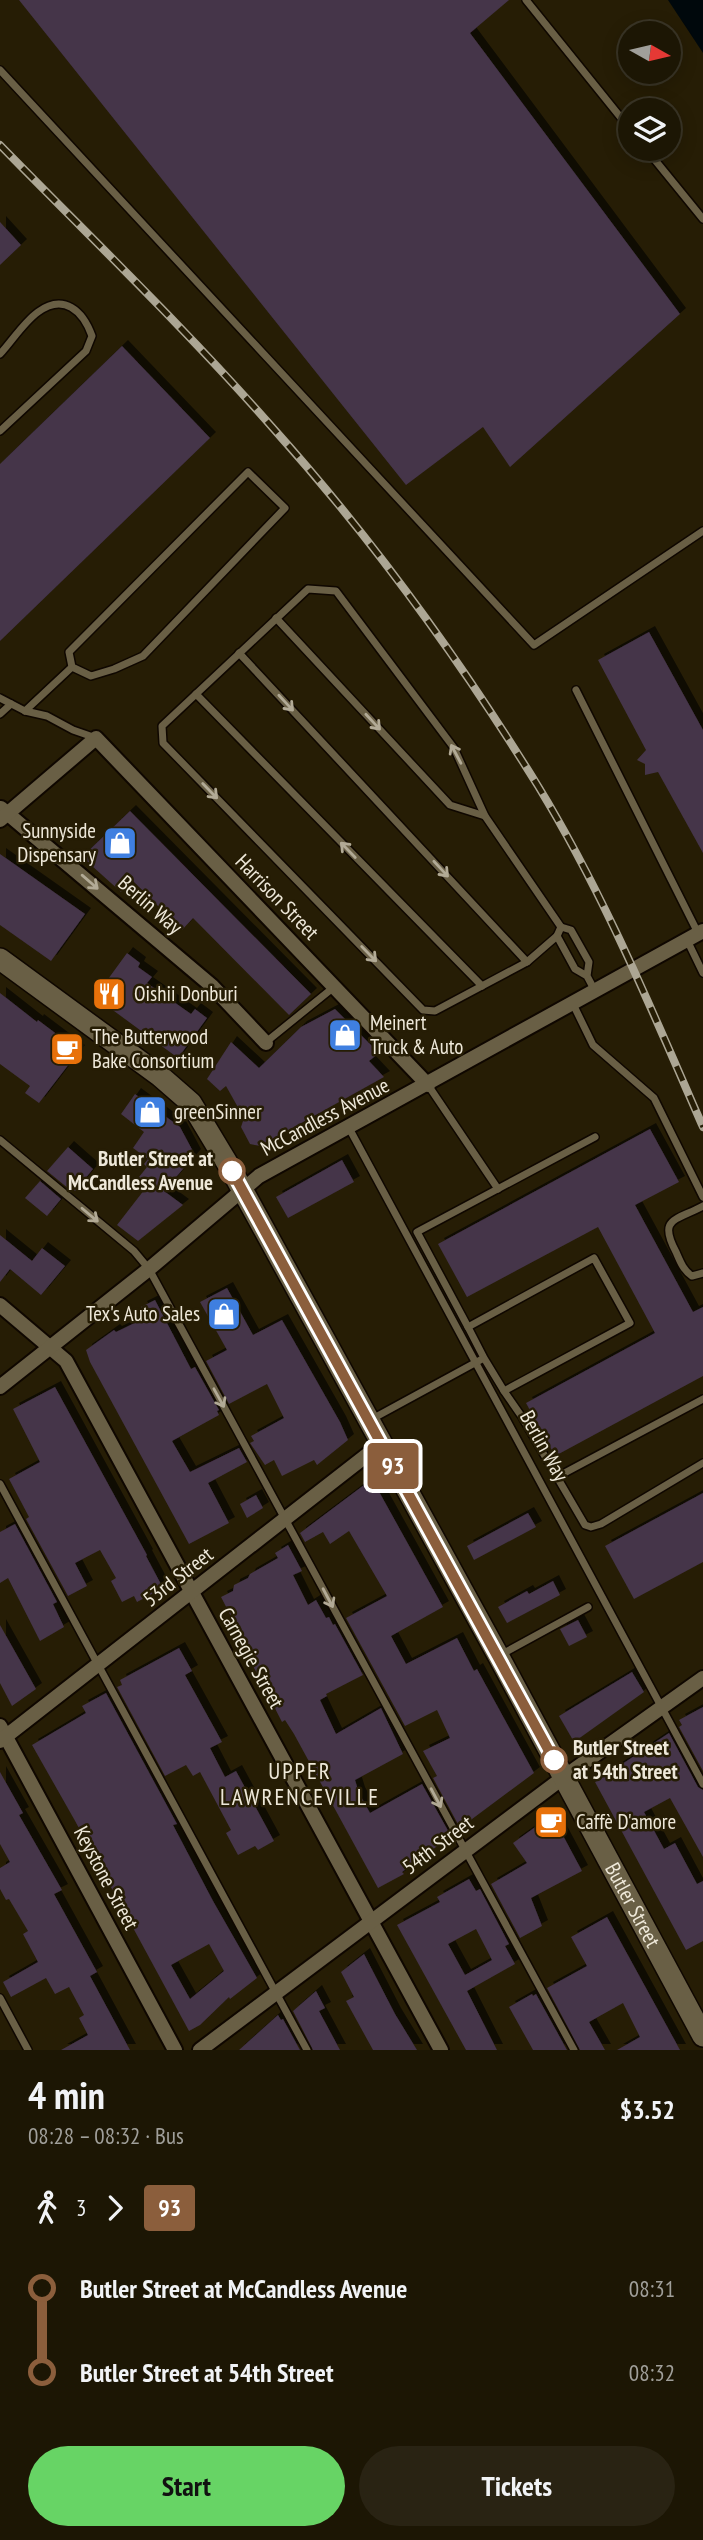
<!DOCTYPE html>
<meta charset="utf-8">
<style>
body{margin:0;font-family:"PT Sans Narrow",sans-serif;background:#292313;color:#f1f3f6;height:100vh;display:flex;flex-direction:column;font-size:26px;white-space:nowrap}
*{box-sizing:border-box;margin:0}
p{font-size:23px;color:#a09f9a}
.icon{flex:none;width:38px;height:38px;fill:none;stroke:currentColor;stroke-width:2;stroke-linecap:round;stroke-linejoin:round}
.map{position:relative;height:2050px;overflow:hidden}
.details{display:flex;flex-direction:column;background:#1c1604;flex:1}
.details>*{flex:none}
.badge{padding:0 14px;border-radius:5px;font-size:24px;line-height:46px}
.needle{width:46px;rotate:98deg}
.buttons{position:absolute;left:618px;top:21px;display:grid;gap:14px}
.buttons a{display:grid;place-items:center;width:63px;height:63px;border-radius:50%;background:#1c1604;box-shadow:0 4px 18px #0003,0 0 0 2px #3a3526;font-size:35px}
.map>.badge{position:absolute;translate:-50% -50%;box-shadow:0 0 0 4px #fff}
.legs{display:flex;align-items:center;gap:10px;height:77px;padding:0 28px;font-size:23px}
.legs p{margin-inline-start:auto}
.headline{display:flex;align-items:center;justify-content:space-between;height:119px;padding:0 28px}
h1{font-size:38px;font-weight:600;line-height:52px}
.primary-button{display:flex;gap:14px;margin-top:auto;padding:14px 28px}
.primary-button a{flex:1;height:80px;border-radius:42px;background:#67d465;color:#111;font-size:28px;font-weight:600;line-height:80px;text-align:center}
.primary-button a+a{background:#292313;color:#f1f3f6}
ul{padding:0 28px;list-style:none}
li{display:flex;align-items:center;gap:24px;height:84px;font-size:26px}
li i{display:grid;place-items:center;width:10px;height:100%;margin:0 9px;background:currentColor}
li i::after{content:'';width:18px;height:18px;margin:-9px;border:5px solid;border-radius:50%;background:#1c1604}
li p{margin-inline-start:auto}
li:first-child i{background:linear-gradient(#0000 50%,currentColor 0)}
li:last-child i{background:linear-gradient(currentColor 50%,#0000 0)}
.map>svg:first-child{display:block}
.water{fill:#00080c}
.building{fill:#443449;fill-rule:evenodd;filter:url(#shadow)}
.lines{fill:none;stroke-linecap:round;stroke-linejoin:round}
.lane-casing{stroke:#0f0700;stroke-width:10}
.street-casing{stroke:#0f0700;stroke-width:18}
.secondary-casing{stroke:#0f0700;stroke-width:24}
.lane{stroke:#695f45;stroke-width:7}
.street{stroke:#695f45;stroke-width:14}
.secondary{stroke:#695f45;stroke-width:21}
.rail-casing{stroke:#aca694;stroke-width:8}
.rail{stroke:#261d05;stroke-width:5;stroke-dasharray:16;stroke-linecap:butt}
.oneway{stroke:#b2aa96}
.line-1-casing{stroke:#fff;stroke-width:16}
.line-1{stroke:#8b5e3c;stroke-width:10}
.stop-1-dot{fill:#fff;stroke:#8b5e3c;stroke-width:3.5}
.labels{text-anchor:middle;stroke-width:5;stroke-linejoin:round;paint-order:stroke}
.poi-label{font-size:21px;fill:#eee8d9;stroke:#261d05;text-anchor:start}
.street-label{font-size:21px;fill:#eee8d9;stroke:#261d05}
.stop-label{font-size:21px;font-weight:bold;fill:#eee8d9;stroke:#261d05;text-anchor:end}
.neighbourhood-label{font-size:23px;letter-spacing:2px;fill:#eee8d9;stroke:#261d05}
</style>
<div class="map">
<svg width="703" height="2050" viewBox="0 0 703 2050">
<defs>
<filter id="shadow"><feDropShadow dx="6" dy="-6" stdDeviation="0" flood-color="#0009"/></filter>
</defs>
<rect width="100%" height="100%" fill="#261d05"/>
<polygon class="water" points="668,0 703,0 703,53"/>
<g class="building">
<polygon points="19,0 509,0 470,33 680,314 510,467 483,427 406,485"/>
<polygon points="0,222 21,245 0,265"/>
<polygon points="122,346 210,438 0,641 0,464"/>
<polygon points="649,632 703,730 703,853 658,772 645,775 645,764 637,760 646,750 598,660"/>
<polygon points="130,811 311,994 289,1015 193,918 182,930 133,881 121,892 82,857"/>
<polygon points="0,854 85,914 51,961 0,925"/>
<polygon points="127,953 140,963 138,967 152,977 147,983 191,1014 195,1009 207,1018 178,1058 95,997"/>
<polygon points="0,993 37,1022 38,1020 79,1051 39,1103 25,1093 30,1086 0,1064"/>
<polygon points="335,1009 379,1053 369,1061 384,1077 260,1146 250,1144 241,1127 244,1118 226,1086 220,1091 207,1079 231,1042 259,1068 301,1027"/>
<polygon points="135,1094 180,1127 195,1155 164,1191 183,1205 138,1241 117,1225 148,1185 139,1177 147,1167 144,1164 148,1159 133,1148 144,1132 121,1114"/>
<polygon points="650,1129 679,1182 635,1205 693,1312 703,1307 703,1376 555,1456 526,1403 655,1333 598,1227 467,1297 438,1244"/>
<polygon points="68,1147 93,1169 75,1191 71,1187 69,1189 47,1171"/>
<polygon points="342,1160 354,1182 288,1218 276,1197"/>
<polygon points="40,1181 61,1199 47,1216 25,1198"/>
<polygon points="0,1235 32,1261 42,1248 65,1266 41,1295 10,1269 0,1282"/>
<polygon points="227,1288 253,1335 282,1320 340,1422 348,1440 317,1465 314,1460 282,1476 274,1460 265,1465 250,1443 254,1441 251,1436 284,1418 267,1384 229,1404 206,1361 227,1350 200,1302"/>
<polygon points="155,1300 191,1369 195,1367 219,1410 217,1411 219,1415 172,1441 190,1472 239,1448 247,1462 208,1483 229,1523 189,1544 90,1362 86,1350 114,1330 116,1332 147,1317 141,1307"/>
<polygon points="55,1387 147,1555 146,1556 163,1588 137,1602 134,1596 122,1602 111,1581 116,1578 100,1550 75,1563 87,1586 68,1596 26,1519 29,1517 9,1479 40,1462 13,1409"/>
<polygon points="372,1479 443,1607 391,1636 406,1664 457,1638 474,1671 477,1669 534,1773 460,1828 433,1778 437,1776 423,1751 450,1738 437,1710 405,1726 346,1618 387,1596 349,1531 330,1544 323,1532 305,1542 300,1533"/>
<polygon points="703,1493 703,1562 634,1599 605,1546"/>
<polygon points="256,1495 263,1508 247,1518 240,1504"/>
<polygon points="528,1513 536,1527 474,1560 467,1546"/>
<polygon points="15,1524 57,1602 53,1604 64,1627 40,1641 8,1578 0,1583 0,1532"/>
<polygon points="288,1545 302,1571 293,1575 308,1605 316,1600 326,1618 329,1617 333,1625 335,1624 363,1675 326,1694 327,1696 320,1700 336,1734 381,1708 403,1754 355,1780 359,1793 370,1813 422,1784 451,1836 402,1872 404,1874 378,1888 294,1734 285,1720 282,1722 250,1660 253,1659 221,1597 233,1591 234,1585 248,1578 250,1574 278,1558 275,1553"/>
<polygon points="553,1581 560,1595 507,1623 498,1607 527,1591 529,1594"/>
<polygon points="578,1620 587,1637 569,1646 560,1629"/>
<polygon points="0,1625 36,1689 12,1706 0,1683"/>
<polygon points="179,1648 192,1671 185,1675 222,1742 210,1748 225,1777 236,1771 274,1841 258,1850 255,1846 238,1855 226,1833 231,1830 200,1772 193,1776 186,1765 165,1776 117,1687 122,1685 120,1680"/>
<polygon points="632,1672 644,1692 574,1742 559,1716"/>
<path d="M106 1693 177 1824 173 1825 213 1901 257 1978 230 1999 229 1997 200 2025 189 2031 74 1819 32 1745 86 1713 82 1706ZM209 1944 224 1971 190 1999 171 1965Z"/>
<polygon points="703,1707 703,1771 679,1727 682,1725 679,1720"/>
<polygon points="669,1733 698,1787 703,1790 703,1857 670,1798 644,1812 664,1849 675,1843 697,1884 703,1881 703,1941 686,1950 595,1782"/>
<polygon points="0,1772 23,1813 19,1815 62,1890 54,1894 97,1972 90,1976 130,2050 61,2050 88,2035 79,2018 84,2015 69,1987 55,1994 46,1978 11,1997 3,1982 38,1962 23,1934 28,1931 9,1899 6,1900 0,1889 0,1868 10,1862 0,1844"/>
<polygon points="552,1815 582,1871 531,1898 542,1926 520,1938 491,1884 527,1863 513,1843"/>
<path d="M469 1879 476 1891 480 1889 509 1944 505 1946 515 1964 467 1991 497 2050H466L397 1925 440 1902 437 1897ZM476 1929 492 1960 465 1975 448 1944Z"/>
<polygon points="607,1917 641,1979 680,2050 617,2050 640,2037 623,2003 589,2022 605,2050 580,2050 547,1988 587,1966 571,1937"/>
<polygon points="364,1954 395,2014 417,2050 373,2050 346,2001 354,1997 341,1972"/>
<polygon points="316,1991 325,2008 319,2011 340,2050 313,2050 293,2011"/>
<polygon points="532,1994 533,1996 536,1994 567,2050 533,2050 509,2007"/>
<polygon points="278,2015 281,2020 283,2019 300,2050 239,2050"/>
</g>
<g class="lines">
<g class="lane-casing">
<g id="lane">
<polyline points="526,0 630,129"/>
<polyline points="0,70 534,645 703,531"/>
<polyline points="646,149 703,219"/>
<path d="M0 354C12 341 24 322 38 312 64 293 83 311 92 336L86 351 0 431"/>
<polygon points="248,472 285,508 143,656 114,669 91,676 72,667 69,652"/>
<polyline points="276,618 450,805 485,816"/>
<polyline points="239,653 527,962"/>
<polyline points="576,690 698,933"/>
<polyline points="196,694 482,986"/>
<polyline points="0,698 25,711 47,716 73,730 96,738"/>
<polyline points="25,711 72,667"/>
<polyline points="0,714 11,704"/>
<polyline points="557,936 527,962 435,1011 423,1010 163,743 162,726 308,589 336,591 454,748 485,816 561,927"/>
<polyline points="687,940 703,973"/>
<polyline points="587,976 589,962 571,930 561,927 557,936 575,969 587,976 595,991"/>
<polyline points="573,1004 593,1045 654,1098 703,1197"/>
<polyline points="266,1042 334,987"/>
<polyline points="428,1085 498,1189"/>
<polyline points="349,1128 703,1784"/>
<polyline points="0,1140 134,1251 149,1269 574,2050"/>
<path d="M703 1206C675 1221 658 1218 676 1252 680 1261 683 1270 692 1276L703 1273"/>
<polyline points="468,1327 417,1232 595,1137"/>
<polyline points="504,1391 522,1417 585,1525 591,1527 601,1524 703,1463"/>
<polyline points="372,1419 484,1358 504,1391 630,1323 594,1258 468,1327 484,1358"/>
<polyline points="557,1477 703,1399"/>
<polyline points="0,1484 307,2050"/>
<polyline points="502,1654 588,1607"/>
<polyline points="0,1998 28,2050"/>
</g>
</g>
<g class="street-casing">
<g id="street">
<polyline points="1,808 212,986 266,1043"/>
<polyline points="0,820 96,738 428,1085"/>
<polyline points="0,1305 66,1361 441,2050"/>
<polyline points="0,1387 149,1269 259,1176 703,931"/>
<polyline points="0,1726 175,2050"/>
<polyline points="0,1741 381,1444"/>
<polyline points="200,2050 564,1777 703,1678"/>
</g>
</g>
<g class="secondary-casing">
<g id="secondary">
<path id="s1" d="M0 959 160 1076 191 1103 232 1171 499 1657 703 2036"/>
</g>
</g>
<use href="#lane" class="lane"/>
<use href="#street" class="street"/>
<use href="#secondary" class="secondary"/>
<g class="rail-casing">
<path id="rail" d="M0 145C91 238 186 329 272 427 371 537 460 660 538 786 604 894 652 1011 703 1127"/>
</g>
<use href="#rail" class="rail"/>
</g>
<defs><path id="oneway-shaft" d="M-6 0H5M1.5-3L5.5 0L1.5 3" fill="none" stroke-width="1.6" stroke-linecap="round" stroke-linejoin="round" transform="scale(1.75)"/></defs>
<g class="oneway">
<use href="#oneway-shaft" transform="translate(286 703) rotate(47)"/>
<use href="#oneway-shaft" transform="translate(373 722) rotate(47)"/>
<use href="#oneway-shaft" transform="translate(456 754) rotate(-118)"/>
<use href="#oneway-shaft" transform="translate(210 791) rotate(46)"/>
<use href="#oneway-shaft" transform="translate(348 850) rotate(-134)"/>
<use href="#oneway-shaft" transform="translate(441 869) rotate(47)"/>
<use href="#oneway-shaft" transform="translate(90 882) rotate(41)"/>
<use href="#oneway-shaft" transform="translate(369 954) rotate(46)"/>
<use href="#oneway-shaft" transform="translate(90 1215) rotate(40)"/>
<use href="#oneway-shaft" transform="translate(219 1398) rotate(61)"/>
<use href="#oneway-shaft" transform="translate(328 1598) rotate(62)"/>
<use href="#oneway-shaft" transform="translate(436 1798) rotate(62)"/>
</g>
<g class="lines">
<g class="line-1-casing">
<polyline id="line-1" points="232,1171 554,1760"/>
</g>
<use href="#line-1" class="line-1"/>
</g>
<defs>
<g id="shop-square" transform="scale(1.75)"><rect x="-9" y="-9" width="18" height="18" rx="4" fill="#3f7fe0" stroke="#261d05"/><path d="M-5-2.5h2.3a2.7 3.5 0 0 1 5.4 0H5L5.5 6h-11ZM-1.5-2.5h3a1.5 2.3 0 0 0-3 0Z" fill="#fff"/></g>
<g id="restaurant-square" transform="scale(1.75)"><rect x="-9" y="-9" width="18" height="18" rx="4" fill="#e8710a" stroke="#261d05"/><path d="M-5-6h1v4h1v-4h1v4h1v-4h1v5L-1.5 .5V6h-2V.5L-5-1ZM5-6V6H3V1.5H1.5Q1.5-4 5-6Z" fill="#fff"/></g>
<g id="cafe-square" transform="scale(1.75)"><rect x="-9" y="-9" width="18" height="18" rx="4" fill="#e8710a" stroke="#261d05"/><path d="M-5.5-4.5H6V0H3Q3 3.5 0 3.5H-2.5Q-5.5 3.5-5.5 0ZM3-3.2v2h1.7v-2ZM-6 4.5H4V6H-6Z" fill="#fff"/></g>
</defs>
<g fill-rule="evenodd">
<use href="#shop-square" x="120" y="843"/>
<use href="#restaurant-square" x="109" y="994"/>
<use href="#shop-square" x="345" y="1035"/>
<use href="#cafe-square" x="67" y="1049"/>
<use href="#shop-square" x="150" y="1112"/>
<use href="#shop-square" x="224" y="1314"/>
<use href="#cafe-square" x="551" y="1822"/>
</g>
<g class="stop-1-dot">
<circle cx="232" cy="1171" r="12"/>
<circle cx="554" cy="1760" r="12"/>
</g>
<g class="labels">
<g class="poi-label">
<text x="96" y="838" text-anchor="end">Sunnyside<tspan x="96" dy="24">Dispensary</tspan></text>
<text x="134" y="1001">Oishii Donburi</text>
<text x="370" y="1030">Meinert<tspan x="370" dy="24">Truck &amp; Auto</tspan></text>
<text x="92" y="1044">The Butterwood<tspan x="92" dy="24">Bake Consortium</tspan></text>
<text x="174" y="1119">greenSinner</text>
<text x="200" y="1321" text-anchor="end">Tex's Auto Sales</text>
<text x="576" y="1829">Caffè D'amore</text>
</g>
<g class="street-label">
<text transform="translate(277 897) rotate(46)" y="7">Harrison Street</text>
<text transform="translate(150 905) rotate(41)" y="7">Berlin Way</text>
<text transform="translate(325 1117) rotate(-28)" y="7">McCandless Avenue</text>
<text transform="translate(544 1446) rotate(61)" y="7">Berlin Way</text>
<text transform="translate(178 1577) rotate(-38)" y="7">53rd Street</text>
<text transform="translate(251 1658) rotate(61)" y="7">Carnegie Street</text>
<text transform="translate(438 1845) rotate(-37)" y="7">54th Street</text>
<text transform="translate(106 1878) rotate(62)" y="7">Keystone Street</text>
<text dy="7" stroke="none"><textPath href="#s1" startOffset="1155">Butler Street</textPath></text>
</g>
<g class="stop-label">
<text x="213" y="1166">Butler Street at<tspan x="213" dy="24">McCandless Avenue</tspan></text>
<text x="573" y="1755" text-anchor="start">Butler Street<tspan x="573" dy="24">at 54th Street</tspan></text>
</g>
<g class="neighbourhood-label">
<text x="300" y="1779">UPPER<tspan x="300" dy="26">LAWRENCEVILLE</tspan></text>
</g>
</g>
</svg>
<div class="buttons">
<a><svg class="needle" viewBox="-14 -14 28 28"><path d="M0-13l5 13h-10z" fill="#e53935"/><path d="M0 13l5-13h-10z" fill="#a09f9a"/></svg></a>
<a><svg class="icon" aria-label="layers" viewBox="0 0 24 24"><path d="M12 4l9 5-9 5-9-5zM3 14l9 5 9-5"/></svg></a>
</div>
<b class="badge" style="left:393px;top:1466px;background:#8b5e3c;color:#fff">93</b>
</div>
<section class="details">
<div class="headline"><div><h1>4 min</h1><p>08:28 – 08:32 · Bus</p></div><b>$3.52</b></div>
<div class="legs"><svg class="icon" aria-label="walk" viewBox="0 0 24 24"><circle cx="13" cy="4" r="2"/><path d="M13 8l-2 6 4 7M11 14l-3 7M7 12l3-4h3l4 4"/></svg>3<svg class="icon" aria-label="forward" viewBox="0 0 24 24"><path d="M9 5l7 7-7 7"/></svg><b class="badge" style="background:#8b5e3c;color:#fff">93</b></div>
<ul>
<li><i style="color:#8b5e3c"></i><b>Butler Street at McCandless Avenue</b><p>08:31</p></li>
<li><i style="color:#8b5e3c"></i><b>Butler Street at 54th Street</b><p>08:32</p></li>
</ul>
<div class="primary-button"><a>Start</a><a>Tickets</a></div>
</section>
